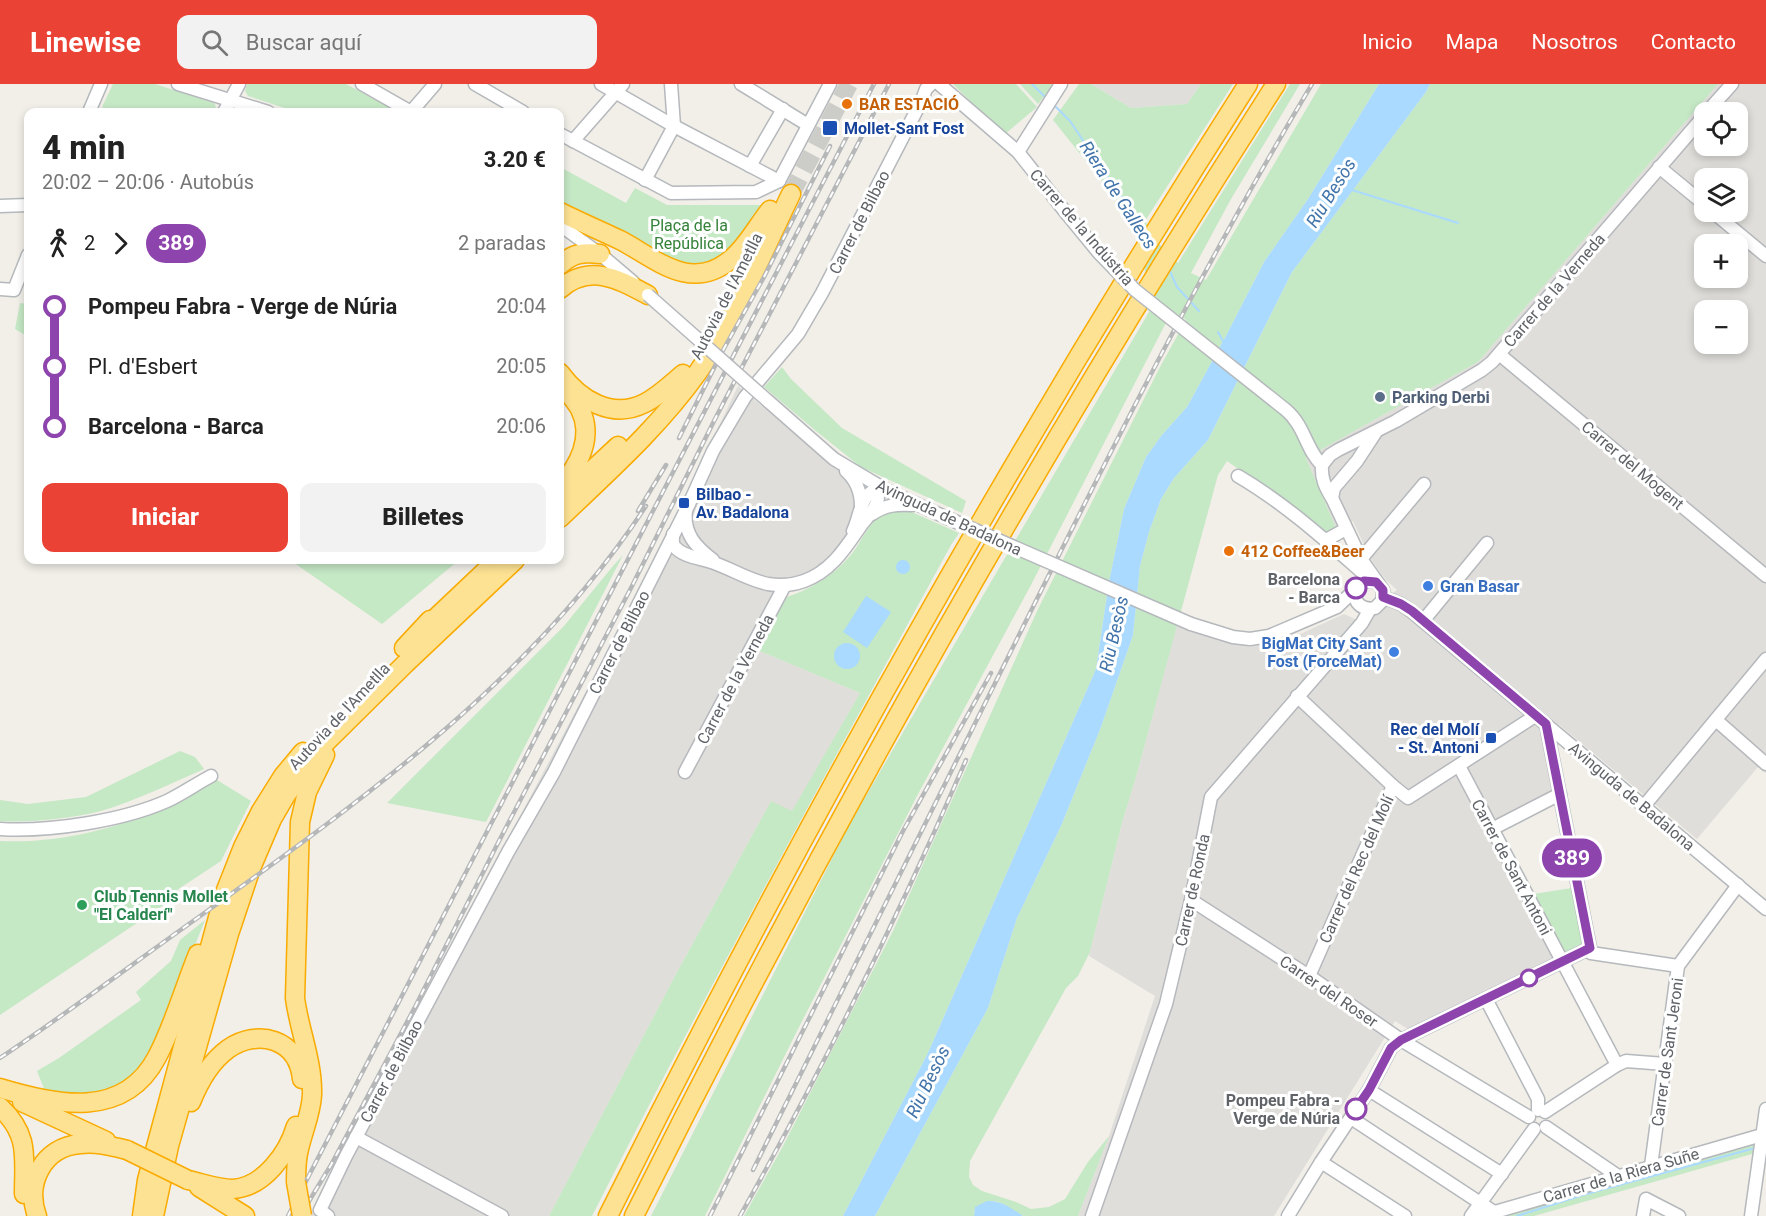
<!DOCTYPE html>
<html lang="es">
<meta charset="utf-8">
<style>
body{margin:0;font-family:Roboto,sans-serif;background:#f2f2f2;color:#222;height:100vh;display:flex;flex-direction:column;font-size:22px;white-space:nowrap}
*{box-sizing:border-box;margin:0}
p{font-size:20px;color:#767676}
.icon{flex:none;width:33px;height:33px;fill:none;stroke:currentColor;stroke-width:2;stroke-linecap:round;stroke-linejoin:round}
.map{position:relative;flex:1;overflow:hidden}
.drawer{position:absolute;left:24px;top:24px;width:540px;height:456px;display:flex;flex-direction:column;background:#fff;border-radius:12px;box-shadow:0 3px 9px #0003}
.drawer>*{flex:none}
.badge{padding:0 12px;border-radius:20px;font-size:21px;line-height:39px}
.tools{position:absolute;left:1694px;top:18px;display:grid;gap:12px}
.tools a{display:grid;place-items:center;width:54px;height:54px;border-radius:12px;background:#fff;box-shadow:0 3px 9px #0003;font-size:30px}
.map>.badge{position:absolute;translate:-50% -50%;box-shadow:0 0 0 3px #fff}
.legs{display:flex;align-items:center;gap:9px;height:66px;padding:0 18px;font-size:20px}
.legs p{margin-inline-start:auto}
.summary{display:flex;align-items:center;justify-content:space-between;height:102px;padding:0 18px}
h1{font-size:33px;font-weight:800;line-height:45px}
.action{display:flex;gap:12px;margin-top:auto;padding:12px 18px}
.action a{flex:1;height:69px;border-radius:12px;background:#ea4335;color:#fff;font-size:24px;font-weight:800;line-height:69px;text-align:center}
.action a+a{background:#f2f2f2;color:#222}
ul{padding:0 18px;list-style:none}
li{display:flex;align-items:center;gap:21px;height:60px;font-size:22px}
li i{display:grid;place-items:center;width:9px;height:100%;margin:0 8px;background:currentColor}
li i::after{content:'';width:15px;height:15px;margin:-8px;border:4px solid;border-radius:50%;background:#fff}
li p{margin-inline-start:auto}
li:first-child i{background:linear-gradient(#0000 50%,currentColor 0)}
li:last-child i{background:linear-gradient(currentColor 50%,#0000 0)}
header{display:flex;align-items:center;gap:36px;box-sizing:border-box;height:84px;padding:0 30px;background:#ea4335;color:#fff}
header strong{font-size:28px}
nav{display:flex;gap:33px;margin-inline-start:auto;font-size:21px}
.search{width:420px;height:54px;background:#f2f2f2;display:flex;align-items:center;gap:15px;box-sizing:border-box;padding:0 21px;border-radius:12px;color:#767676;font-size:22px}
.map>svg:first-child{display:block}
.industrial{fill:#e0deda;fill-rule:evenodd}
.green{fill:#c5e8c5}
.water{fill:#aadaff}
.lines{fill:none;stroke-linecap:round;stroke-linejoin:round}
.stream{stroke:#aadaff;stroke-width:2}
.highway-tunnel{stroke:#ccccc8;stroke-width:18;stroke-dasharray:18 9;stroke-linecap:butt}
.minor-casing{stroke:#b5b8bc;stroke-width:15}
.highway-casing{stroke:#f9ab00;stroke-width:21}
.minor{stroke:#fff;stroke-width:12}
.highway{stroke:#fde293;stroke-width:18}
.rail-casing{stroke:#b6b7b8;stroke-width:4.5}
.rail{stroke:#fff;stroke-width:2;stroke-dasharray:7;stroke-linecap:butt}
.minor-bridge-casing{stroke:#b5b8bc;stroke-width:15;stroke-linecap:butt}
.highway-bridge-casing{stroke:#f9ab00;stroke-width:21;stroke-linecap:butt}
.minor-bridge{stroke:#fff;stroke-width:12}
.highway-bridge{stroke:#fde293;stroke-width:18}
.line-1-casing{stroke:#fff;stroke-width:14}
.line-1{stroke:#8e44ad;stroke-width:9}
.food-dot{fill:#e8710a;stroke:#fff;stroke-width:2}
.transit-dot{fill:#1a4fb4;stroke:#fff;stroke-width:2}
.service-dot{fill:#5c6f8a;stroke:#fff;stroke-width:2}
.shop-dot{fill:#3f7fe0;stroke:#fff;stroke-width:2}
.stop-1-dot{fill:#fff;stroke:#8e44ad;stroke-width:3}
.leisure-dot{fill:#2e9e5b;stroke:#fff;stroke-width:2}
.labels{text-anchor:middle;stroke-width:6;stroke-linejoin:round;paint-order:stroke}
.food-label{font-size:16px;font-weight:bold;fill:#c56008;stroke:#fff;text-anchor:start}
.transit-label{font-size:16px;font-weight:bold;fill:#164399;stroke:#fff;text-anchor:start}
.street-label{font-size:16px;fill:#5f6368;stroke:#fff}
.park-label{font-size:16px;fill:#348238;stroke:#fff}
.service-label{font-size:16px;font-weight:bold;fill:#4e5e75;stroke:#fff;text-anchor:start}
.stop-label{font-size:16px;font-weight:bold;fill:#5f6368;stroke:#fff;text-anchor:end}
.shop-label{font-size:16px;font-weight:bold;fill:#366cbe;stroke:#fff;text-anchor:start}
.leisure-label{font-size:16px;font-weight:bold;fill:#27864d;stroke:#fff;text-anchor:start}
.water-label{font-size:18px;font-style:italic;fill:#4174aa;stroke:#fff}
</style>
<header>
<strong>Linewise</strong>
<div class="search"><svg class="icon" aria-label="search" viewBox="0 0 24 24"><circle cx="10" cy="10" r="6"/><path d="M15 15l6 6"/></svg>Buscar aquí</div>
<nav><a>Inicio</a><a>Mapa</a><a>Nosotros</a><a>Contacto</a></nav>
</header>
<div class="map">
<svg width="1766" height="1132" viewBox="0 0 1766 1132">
<rect width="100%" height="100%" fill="#f1efe8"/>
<g class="industrial">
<polygon points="1091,0 1201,0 1187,20 1131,24"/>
<path d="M1718 0H1766V689L1758 683 1697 755 1540 625 1554 705 1551 710 1486 745 1556 875 1417 944H1406L1395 937 1274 1132H1078L1109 1052 1155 912 1089 872 1122 739 1136 693 1177 541 1250 563 1287 556 1344 530 1357 536 1397 506 1385 495 1370 474 1353 437 1336 444 1306 374 1478 278ZM1704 28H1737V62H1704ZM1704 94H1737V128H1704ZM1704 160H1737V194H1704ZM1704 226H1737V260H1704Z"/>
<polygon points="738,302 842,389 852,405 855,424 848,448 829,475 814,486 793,494 757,566 860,609 792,728 771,717 676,890 549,1132 309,1132 649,488"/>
</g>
<g class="green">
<polygon points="113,0 155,0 214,19 216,23 213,28 108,28 102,23"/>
<polygon points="247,0 346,0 393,25 395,23 400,28 297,28 248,12 245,7"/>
<polygon points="953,0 1016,0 1037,23 1004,51"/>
<polygon points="1020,0 1054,0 1038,20"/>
<polygon points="1079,0 1091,0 1131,24 1187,20 1201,0 1233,0 1145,137 1158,159 1178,179 1290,0 1300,0 1231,115 1191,189 1206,196 1321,0 1379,0 1308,115 1264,178 1227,250 1187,323 1162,351 1146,373 1124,425 1109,498 1096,585 928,969 843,1132 744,1132 783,1062 893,847 1038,525 1160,283 1186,236 1172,227 1032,499 917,712 797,947 705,1132 651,1132 850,739 1156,216 1145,187 1137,151 1118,117 1053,36"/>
<path d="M1430 0H1718L1478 278 1306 374 1336 444 1327 448 1227 377 1218 391 1136 693 1122 739 1090 868 1078 892 1066 904 970 1077 969 1093 973 1101 982 1107 1016 1118 1031 1125 1049 1123 1065 1115 1088 1078 1109 1052 1078 1132C1061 1132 1043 1132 1026 1132 1009 1131 1004 1111 984 1119 977 1122 974 1123 974 1132H875L988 924 1017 834 1061 742 1101 643 1133 551 1140 482 1149 448 1161 415 1174 394 1208 356 1292 188 1426 8Z"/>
<polygon points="560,83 626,119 635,104 667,121 763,121 730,166 710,179 687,182 660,173 560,123"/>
<polygon points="20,219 28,220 28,253 15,245"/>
<polygon points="782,283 791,295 842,344 966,417 962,429 861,383 816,347 764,303"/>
<path d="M907 426 959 449 951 461C829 684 707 906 592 1132H549L676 890 771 717 792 727 860 609 757 566 784 514C809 506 833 492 850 472 862 459 870 432 889 427 894 426 901 426 907 426Z"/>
<polygon points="623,471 486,738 387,719 564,542 613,482"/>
<polygon points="290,476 459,476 382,540"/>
<path d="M180 667 195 673 204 685C170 700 137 716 101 727 73 734 29 739 0 737V716L28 720 86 713Z"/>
<path d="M217 696 251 717 221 777 177 806V812L0 931V757C58 760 119 744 172 721 187 714 202 704 217 696Z"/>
<polygon points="1578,803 1589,860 1566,877 1527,811"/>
<polygon points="205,836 151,972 128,998 96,1013 47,1012 37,987 59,974 141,916 136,908 171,877 180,856"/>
<polygon points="1766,1055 1766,1066 1534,1132 1503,1132 1690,1076"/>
</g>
<g class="water">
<polygon points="1379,0 1430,0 1426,8 1292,188 1208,356 1174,394 1161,415 1149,448 1140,482 1133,551 1101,643 1061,742 1017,834 988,924 875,1132 843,1132 928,969 1096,585 1109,498 1124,425 1146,373 1162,351 1187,323 1227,250 1264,178 1308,115"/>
<circle cx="903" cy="483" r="7"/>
<polygon points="866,512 891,528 867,564 843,548"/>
<circle cx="847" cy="572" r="13"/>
<path d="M987 1117C1001 1116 1011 1124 1023 1132H974L975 1123Z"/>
</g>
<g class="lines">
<g class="stream">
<polyline points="1032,0 1047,15"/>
<polyline points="1054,21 1070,37 1146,150"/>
<polyline points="1352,106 1458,139"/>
<polyline points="1169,185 1177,203 1199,227"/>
<polyline points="1218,248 1224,259"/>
<polyline points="1517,1132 1586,1110 1755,1064"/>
</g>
<polyline class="highway-tunnel" points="791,110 849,0"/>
<g class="minor-casing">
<g id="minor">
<polyline points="178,0 268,28"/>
<polyline points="362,0 411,28"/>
<polyline points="475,0 523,28"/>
<polyline points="601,0 674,42 779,97"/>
<polyline points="741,0 808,41"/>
<polyline points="939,0 1018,68 1067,130"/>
<polyline points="89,28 101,0"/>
<polyline points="224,28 239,0"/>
<polyline points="411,28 435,0"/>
<polyline points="1707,28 1732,0"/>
<polyline points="560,50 671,109 756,108 779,97"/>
<polyline points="573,57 623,0"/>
<polyline points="1018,68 1061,0"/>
<polyline points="750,82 783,25"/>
<polyline points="1659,83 1704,120"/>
<polyline points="645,96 674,42 671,0"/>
<polyline points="779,97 830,0"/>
<polyline points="0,122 28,121"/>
<polyline points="1713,128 1766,172"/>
<polyline points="560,141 600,170 633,198"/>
<polyline points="0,205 14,206 28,171"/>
<polyline points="1499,270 1766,492"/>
<polyline points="768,317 834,375 886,406 945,433"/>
<path d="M1286 326C1305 342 1306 366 1322 381 1321 394 1325 403 1332 414L1361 475 1383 506V516L1375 524C1362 527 1352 518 1356 505"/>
<polyline points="1322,381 1330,371 1338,366 1396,337 1482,286 1492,278 1704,32"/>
<path d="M846 387C856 396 861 407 861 422"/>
<path d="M1238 392C1284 419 1323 454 1363 489"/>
<polyline points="1332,414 1334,404 1357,377 1376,348"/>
<path d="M686 426C683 450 696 463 713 476"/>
<path d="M872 430C885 421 897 420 912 421"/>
<path d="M853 447C861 430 860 407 882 404"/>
<path d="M673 450C673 455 672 460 675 463 682 472 698 474 708 477 729 483 747 496 768 500 780 502 793 501 804 497 832 487 846 463 862 440 872 428 884 416 875 400"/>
<polyline points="1326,456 1346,445"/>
<polyline points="1361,475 1424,400"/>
<polyline points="1383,513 1401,520 1411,527 1766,825"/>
<polyline points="1423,537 1487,459"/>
<polyline points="1191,540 1233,553 1250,555 1269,552 1337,523 1364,497 1376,498"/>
<polyline points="1297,612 1393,702"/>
<polyline points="1716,636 1766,680"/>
<polyline points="1546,640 1591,869 1678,882"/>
<polyline points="1459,682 1617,981"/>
<polyline points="685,688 785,501"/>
<polyline points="1644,722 1766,575"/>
<path d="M0 745C49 748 122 737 167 717 182 710 196 700 211 692"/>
<polyline points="1492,745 1560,710"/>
<polyline points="1191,816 1309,892 1401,956 1529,1033"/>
<polyline points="1309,892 1393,702 1408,714 1535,632"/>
<polyline points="1486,915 1538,1015 1538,1026"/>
<polyline points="1369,1006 1502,1090"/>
<polyline points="1545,1028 1617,981 1626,977 1665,980"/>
<polyline points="1351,1034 1494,1128"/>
<polyline points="1546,1043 1618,1092"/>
<polyline points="356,1053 502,1132"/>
<polyline points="1321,1078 1405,1132"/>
<polyline points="1651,1082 1678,882 1738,801"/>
<polyline points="328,1132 320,1126 346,1072 508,768 554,688 689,420 713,367 745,313 798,250 822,209 922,16 926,5 931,0"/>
<polyline points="1092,1132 1166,920 1191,816 1211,713 1362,539 1370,525"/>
<polyline points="1288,1132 1321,1078 1369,1006 1391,964 1401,956 1590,864"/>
<polyline points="1471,1132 1534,1045"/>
<polyline points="1481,1132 1762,1051"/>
<polyline points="1643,1132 1646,1115 1679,1132"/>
<polyline points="1751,1132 1766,1025"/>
</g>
</g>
<g class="highway-casing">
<g id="highway">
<path d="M560 128C580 138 601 147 622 157 657 176 691 208 730 176 746 164 757 142 770 126"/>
<path d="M560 181C573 169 583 168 600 170"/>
<path d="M560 205C590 179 618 195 648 211"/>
<path d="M560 289C580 316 612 336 645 319 659 312 671 300 683 290"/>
<path d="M560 402C579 382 594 353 580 325 576 318 571 312 566 306"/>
<polyline points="560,416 618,362"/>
<path d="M560 434C608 388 659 343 698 288 735 235 763 168 791 110"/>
<polyline points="423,546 497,476"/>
<polyline points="404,564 430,536"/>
<path d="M0 1004C56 1021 124 1036 157 973 174 941 184 904 198 870"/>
<polyline points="22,1018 106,1057"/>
<path d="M191 1018C199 998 210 978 228 965 258 944 298 955 302 995"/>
<path d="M0 1023C30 1051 24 1074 24 1110"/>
<path d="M188 1096C202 1099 218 1105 233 1105 264 1103 288 1069 296 1042"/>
<path d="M296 1098C296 1087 296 1076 299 1065 303 1047 311 1030 312 1011 313 977 299 946 295 914L300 738 307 708 325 671"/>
<polyline points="199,1103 245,1132"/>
<path d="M37 1132C25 1099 43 1063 80 1060 96 1058 111 1062 127 1066"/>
<polyline points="142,1132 147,1096 224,811 243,763 261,727 283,692 303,668"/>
<polyline points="154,1132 169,1062 229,850 251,784 272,735 286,711 316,668 405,580 515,476"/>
<path d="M608 1132C801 744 1014 365 1248 0"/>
<path d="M634 1132C828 744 1041 365 1276 0"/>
</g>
</g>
<use href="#minor" class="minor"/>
<use href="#highway" class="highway"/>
<g class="rail-casing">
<g id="rail">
<polyline points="679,354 722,268 764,193 830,62"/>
<polyline points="638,427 666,381"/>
<path d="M0 974C69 928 135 878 203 830 367 713 534 593 646 422"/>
<path d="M753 1086C842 906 932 727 1021 547 1113 362 1206 177 1312 0"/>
<polyline points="288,1132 874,0"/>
<polyline points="300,1132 331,1081 415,923 499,757 632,502 714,337 889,0"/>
<polyline points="710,1132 903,747 991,589"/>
<path d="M740 1132C823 984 899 832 966 676"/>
</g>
</g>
<use href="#rail" class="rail"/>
<g class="minor-bridge-casing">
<g id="minor-bridge">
<polyline points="1067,130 1099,169 1135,206 1286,326"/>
<polyline points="648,211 768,317"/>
<polyline points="945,433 1191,540"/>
</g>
</g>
<g class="highway-bridge-casing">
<g id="highway-bridge">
<polyline points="127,1066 188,1096"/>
<polyline points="296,1098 302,1132"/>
</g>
</g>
<use href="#minor-bridge" class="minor-bridge"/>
<use href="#highway-bridge" class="highway-bridge"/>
</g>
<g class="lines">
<g class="line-1-casing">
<polyline id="line-1" points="1356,504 1364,497 1376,498 1383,506 1383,513 1401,520 1412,527 1546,640 1590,864 1401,956 1391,964 1369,1006 1356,1025"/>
</g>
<use href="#line-1" class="line-1"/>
</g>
<g class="food-dot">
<circle cx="847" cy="20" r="6"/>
<circle cx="1229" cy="467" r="6"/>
</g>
<g class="transit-dot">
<rect x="822" y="36" width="16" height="16" rx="3"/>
<rect x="678" y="413" width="12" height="12" rx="3"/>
<rect x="1485" y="648" width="12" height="12" rx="3"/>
</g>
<circle class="service-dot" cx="1380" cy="313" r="6"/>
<g class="shop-dot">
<circle cx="1428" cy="502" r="6"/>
<circle cx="1394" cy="568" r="6"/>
</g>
<g class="stop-1-dot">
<circle cx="1356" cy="504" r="10"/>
<circle cx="1529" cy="894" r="8"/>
<circle cx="1356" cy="1025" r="10"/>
</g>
<circle class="leisure-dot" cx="82" cy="821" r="6"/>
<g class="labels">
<g class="food-label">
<text x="859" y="26">BAR ESTACIÓ</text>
<text x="1241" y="473">412 Coffee&amp;Beer</text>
</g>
<g class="transit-label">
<text x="844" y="50">Mollet-Sant Fost</text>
<text x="696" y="416">Bilbao -<tspan x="696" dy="18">Av. Badalona</tspan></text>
<text x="1479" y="651" text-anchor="end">Rec del Molí<tspan x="1479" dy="18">- St. Antoni</tspan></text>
</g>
<g class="street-label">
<text transform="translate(859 138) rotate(-63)" y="6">Carrer de Bilbao</text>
<text transform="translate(1082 143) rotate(49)" y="6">Carrer de la Indústria</text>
<text transform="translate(1554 206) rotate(-49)" y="6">Carrer de la Verneda</text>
<text transform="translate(726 212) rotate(-63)" y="6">Autovia de l'Ametlla</text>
<text transform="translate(1633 381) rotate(40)" y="6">Carrer del Mogent</text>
<text transform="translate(949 433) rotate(25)" y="6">Avinguda de Badalona</text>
<text transform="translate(619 558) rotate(-63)" y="6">Carrer de Bilbao</text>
<text transform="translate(735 595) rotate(-62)" y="6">Carrer de la Verneda</text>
<text transform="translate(339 632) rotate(-47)" y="6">Autovia de l'Ametlla</text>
<text transform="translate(1632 712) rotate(40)" y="6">Avinguda de Badalona</text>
<text transform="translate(1512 783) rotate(62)" y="6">Carrer de Sant Antoni</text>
<text transform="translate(1356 785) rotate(-66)" y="6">Carrer del Rec del Molí</text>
<text transform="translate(1192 806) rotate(-78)" y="6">Carrer de Ronda</text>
<text transform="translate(1329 907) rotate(34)" y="6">Carrer del Roser</text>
<text transform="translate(1667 968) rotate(-82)" y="6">Carrer de Sant Jeroni</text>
<text transform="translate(391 987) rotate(-62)" y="6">Carrer de Bilbao</text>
<text transform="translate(1621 1091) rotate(-16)" y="6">Carrer de la Riera Suñe</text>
</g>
<g class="park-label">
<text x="689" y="147">Plaça de la<tspan x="689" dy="18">República</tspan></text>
</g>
<g class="service-label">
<text x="1392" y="319">Parking Derbi</text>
</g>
<g class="stop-label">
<text x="1340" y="501">Barcelona<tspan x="1340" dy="18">- Barca</tspan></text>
<text x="1340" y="1022">Pompeu Fabra -<tspan x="1340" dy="18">Verge de Núria</tspan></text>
</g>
<g class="shop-label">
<text x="1440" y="508">Gran Basar</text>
<text x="1382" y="565" text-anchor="end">BigMat City Sant<tspan x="1382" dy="18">Fost (ForceMat)</tspan></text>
</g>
<g class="leisure-label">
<text x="94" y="818">Club Tennis Mollet<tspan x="94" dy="18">"El Calderí"</tspan></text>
</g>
<g class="water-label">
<text transform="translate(1331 109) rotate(-58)" y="6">Riu Besòs</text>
<text transform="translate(1118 111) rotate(57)" y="6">Riera de Gallecs</text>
<text transform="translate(1114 550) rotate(-77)" y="6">Riu Besòs</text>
<text transform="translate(928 998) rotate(-64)" y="6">Riu Besòs</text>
</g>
</g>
</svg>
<div class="tools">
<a><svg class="icon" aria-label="locate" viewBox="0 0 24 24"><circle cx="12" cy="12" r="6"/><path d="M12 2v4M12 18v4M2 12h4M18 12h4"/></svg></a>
<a><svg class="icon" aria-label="layers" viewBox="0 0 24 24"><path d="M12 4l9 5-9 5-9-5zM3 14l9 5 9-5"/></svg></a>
<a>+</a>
<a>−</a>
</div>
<b class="badge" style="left:1572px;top:774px;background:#8e44ad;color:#fff">389</b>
<section class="drawer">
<div class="summary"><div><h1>4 min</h1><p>20:02 – 20:06 · Autobús</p></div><b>3.20 €</b></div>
<div class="legs"><svg class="icon" aria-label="walk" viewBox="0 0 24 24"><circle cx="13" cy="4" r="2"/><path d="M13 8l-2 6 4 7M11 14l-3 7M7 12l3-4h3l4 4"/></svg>2<svg class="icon" aria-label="forward" viewBox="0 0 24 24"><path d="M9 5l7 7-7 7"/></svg><b class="badge" style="background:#8e44ad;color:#fff">389</b><p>2 paradas</p></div>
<ul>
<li><i style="color:#8e44ad"></i><b>Pompeu Fabra - Verge de Núria</b><p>20:04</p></li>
<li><i style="color:#8e44ad"></i><span>Pl. d'Esbert</span><p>20:05</p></li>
<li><i style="color:#8e44ad"></i><b>Barcelona - Barca</b><p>20:06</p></li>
</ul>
<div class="action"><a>Iniciar</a><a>Billetes</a></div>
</section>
</div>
